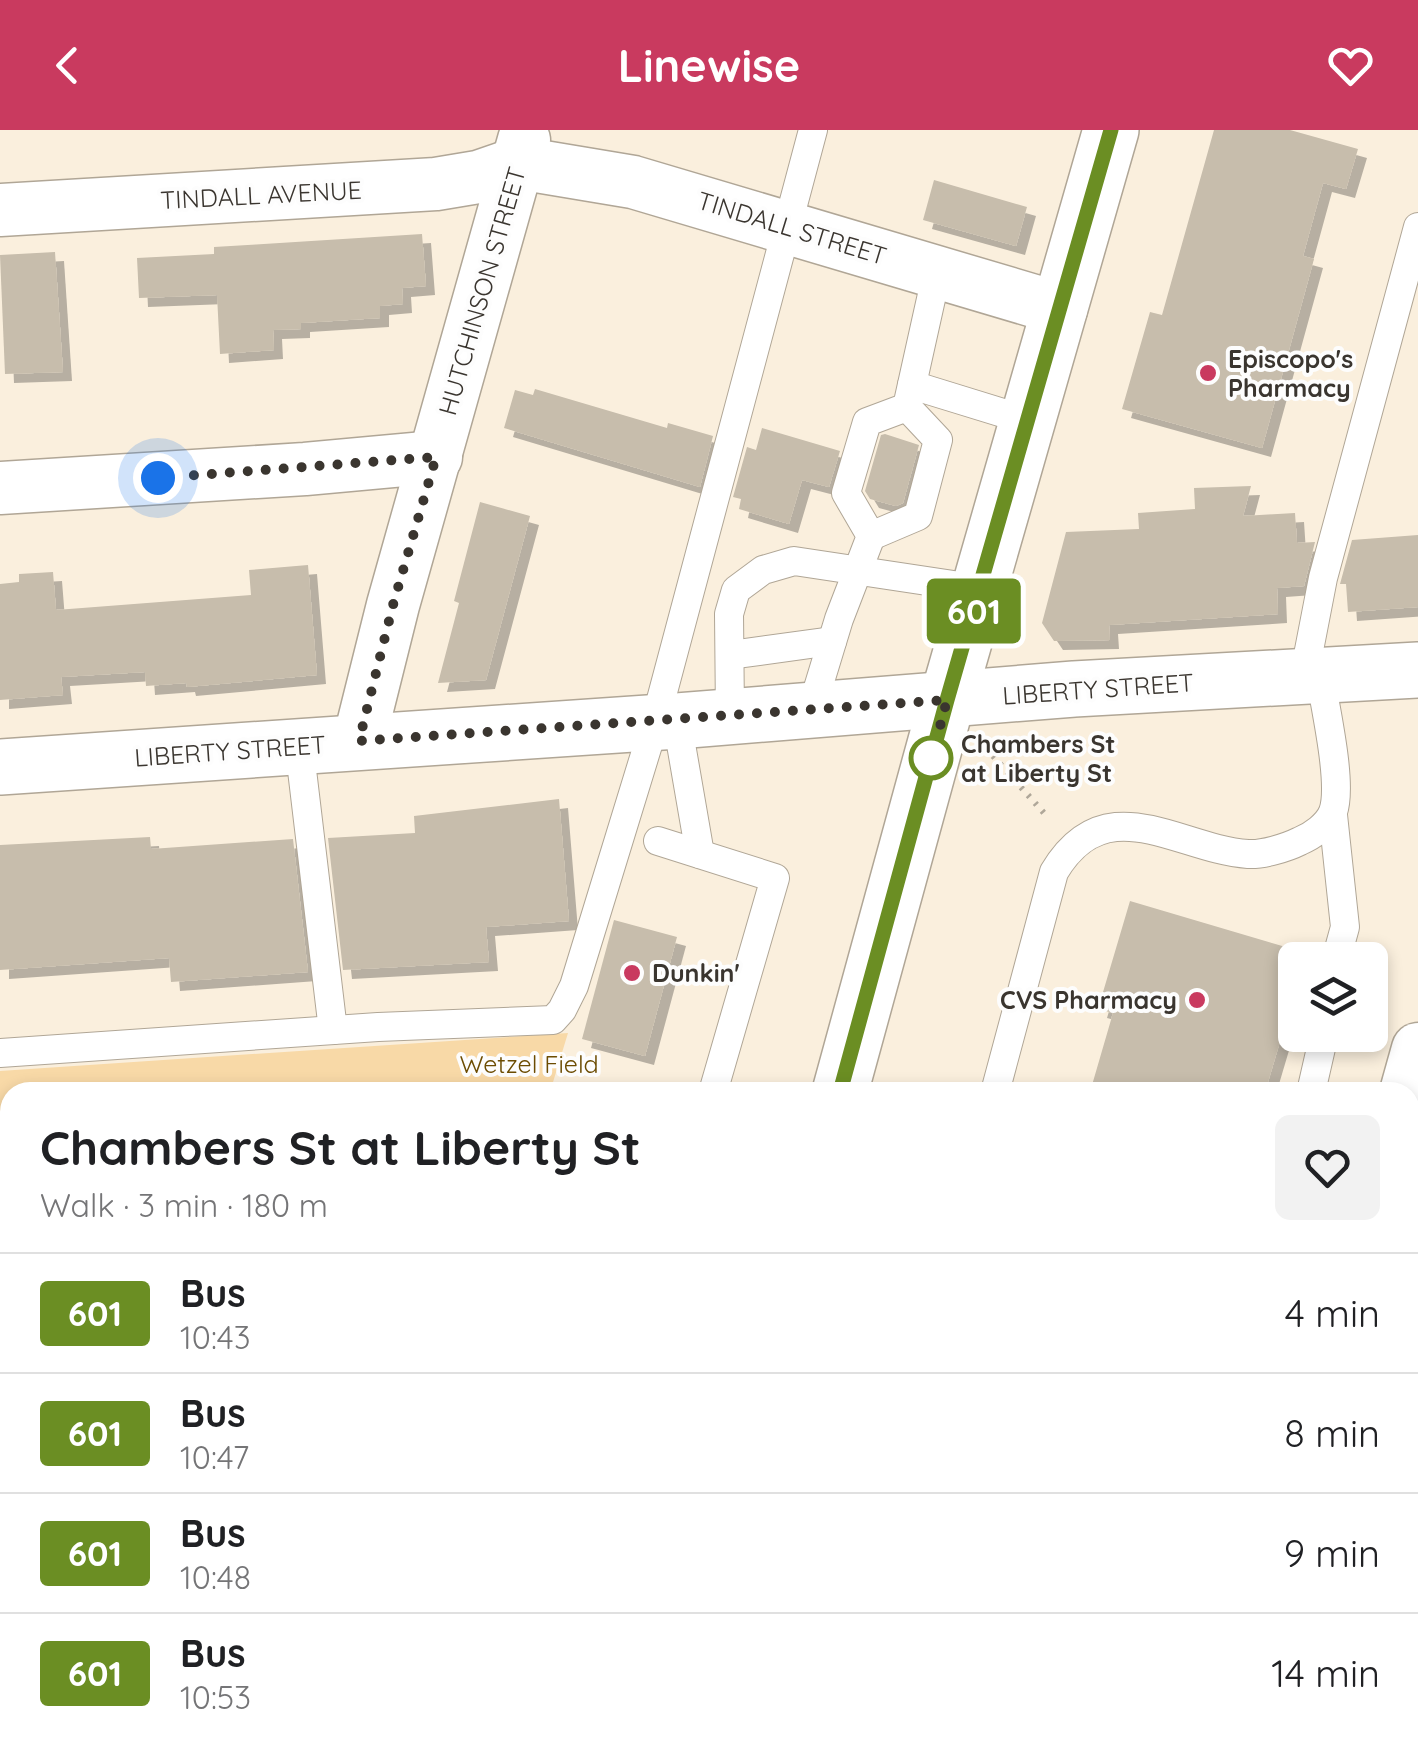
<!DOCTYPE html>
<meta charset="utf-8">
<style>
body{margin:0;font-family:Quicksand,sans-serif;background:#f2f2f2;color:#202124;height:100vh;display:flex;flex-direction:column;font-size:38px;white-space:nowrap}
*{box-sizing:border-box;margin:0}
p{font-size:32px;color:#757577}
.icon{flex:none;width:55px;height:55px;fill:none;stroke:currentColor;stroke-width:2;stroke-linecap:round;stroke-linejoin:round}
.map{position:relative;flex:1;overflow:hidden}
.details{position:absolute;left:0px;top:952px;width:1420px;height:672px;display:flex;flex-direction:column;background:#fff;border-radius:30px 30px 0 0;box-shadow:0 5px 15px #0003}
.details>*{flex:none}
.badge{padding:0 20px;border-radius:8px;font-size:35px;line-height:65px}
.buttons{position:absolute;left:1278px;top:812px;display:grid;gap:20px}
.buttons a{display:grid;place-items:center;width:110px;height:110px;border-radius:15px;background:#fff;box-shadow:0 5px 15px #0003;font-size:50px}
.you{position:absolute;width:50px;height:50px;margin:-25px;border:8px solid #fff;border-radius:50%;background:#1a73e8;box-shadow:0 0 0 15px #1a73e833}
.map>.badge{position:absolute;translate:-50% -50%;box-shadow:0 0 0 5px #fff}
.round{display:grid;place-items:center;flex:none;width:105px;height:105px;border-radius:15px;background:#f2f2f2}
.headline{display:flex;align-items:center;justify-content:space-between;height:170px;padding:0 40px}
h1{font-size:48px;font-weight:700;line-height:75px}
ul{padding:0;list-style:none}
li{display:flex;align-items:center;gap:30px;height:120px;padding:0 40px;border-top:2px solid #e0e0e0}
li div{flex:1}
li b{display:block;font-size:38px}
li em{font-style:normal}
li .badge{min-width:110px;font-weight:700;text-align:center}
header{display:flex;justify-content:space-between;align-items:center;height:130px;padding:0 40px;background:#c93a5f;color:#fff;font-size:45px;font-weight:700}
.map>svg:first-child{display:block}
.green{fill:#f8d9a7}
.building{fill:#c7bdac;filter:url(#shadow)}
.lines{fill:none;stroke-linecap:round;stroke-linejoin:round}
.lane-casing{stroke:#b0a696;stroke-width:30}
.street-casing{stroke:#b0a696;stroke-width:55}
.secondary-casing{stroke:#b0a696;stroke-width:58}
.path{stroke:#afa799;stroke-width:6;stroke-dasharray:2.5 8;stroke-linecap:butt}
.lane{stroke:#fff;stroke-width:28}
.street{stroke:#fff;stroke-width:52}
.secondary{stroke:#fff;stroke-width:55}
.line-casing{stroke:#fff;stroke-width:22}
.line{stroke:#6b8e23;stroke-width:15}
.walk{stroke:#3a352f;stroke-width:10;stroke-dasharray:0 18}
.poi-dot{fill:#c93a5f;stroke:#fdfdfd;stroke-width:4}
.stop-dot{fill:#fff;stroke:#6b8e23;stroke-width:5}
.labels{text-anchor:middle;stroke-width:8;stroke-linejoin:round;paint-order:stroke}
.street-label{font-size:25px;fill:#3a352f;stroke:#fdfdfd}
.poi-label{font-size:25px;font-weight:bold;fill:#3a352f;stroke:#fdfdfd;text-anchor:start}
.stop-label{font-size:25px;font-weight:bold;fill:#3a352f;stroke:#fdfdfd;text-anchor:start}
.park-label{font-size:25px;fill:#6c4c02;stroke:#fdfdfd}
</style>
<header><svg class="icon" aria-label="back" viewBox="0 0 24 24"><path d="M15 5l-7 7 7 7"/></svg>Linewise<svg class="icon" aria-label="heart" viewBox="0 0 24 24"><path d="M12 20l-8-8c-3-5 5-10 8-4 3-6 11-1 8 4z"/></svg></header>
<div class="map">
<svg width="1418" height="1624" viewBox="0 0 1418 1624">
<defs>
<filter id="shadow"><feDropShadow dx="9" dy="9" stdDeviation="0" flood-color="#0004"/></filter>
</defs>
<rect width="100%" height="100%" fill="#faefdd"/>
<polygon class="green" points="568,903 550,962 10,962 10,1615 351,1615 348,1624 0,1624 0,941"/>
<g class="building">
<polygon points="1214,0 1290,0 1358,19 1346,59 1323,53 1303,126 1314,129 1262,318 1122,279 1150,182 1162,185"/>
<polygon points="934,50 1027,77 1016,116 923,90"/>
<polygon points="422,104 426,156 402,158 403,174 380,176 380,188 301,193 301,199 273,200 274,220 220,224 217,165 139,168 137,128 214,124 214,117"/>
<polygon points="55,122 63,242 5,244 0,125"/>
<polygon points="535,259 667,298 668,293 713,306 700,357 504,298 515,260 533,265"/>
<polygon points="762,298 840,321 829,357 802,350 789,394 739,379 741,369 733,367 747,317 756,320"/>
<polygon points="885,304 919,315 903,373 896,376 870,369 865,361 881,305"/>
<polygon points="1251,356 1243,386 1295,383 1297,413 1315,412 1304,456 1277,458 1278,484 1109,495 1110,510 1054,511 1042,493 1066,402 1139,399 1138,383 1195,379 1194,358"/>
<polygon points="480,372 530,386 486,550 438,553 459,473 454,471"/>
<polygon points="1418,405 1418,477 1348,482 1346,454 1340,454 1352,410"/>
<polygon points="308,435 317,545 187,557 186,553 146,556 145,542 61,547 63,565 0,570 0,454 19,452 19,444 53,442 56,480 251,465 249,440"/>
<polygon points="559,669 569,791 486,797 489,832 343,840 328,708 415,703 414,686"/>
<polygon points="150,707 151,719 293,709 308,842 171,852 169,828 0,840 0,715"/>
<polygon points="1130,771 1306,823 1304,830 1295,830 1295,861 1265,962 1090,962 1113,883 1098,879"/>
<polygon points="614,790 677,807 645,926 582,909"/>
</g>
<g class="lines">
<g class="lane-casing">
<g id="lane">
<polyline points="912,255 1029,291"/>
<polyline points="871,406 918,386 938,310 907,277"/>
<polyline points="730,525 832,511"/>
<polyline points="1304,546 1323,448 1418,97"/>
<polyline points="811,581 839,489 871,406 846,363 867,292 907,277 937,142"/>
<polyline points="730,586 729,484 736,460 763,440 794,431 980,459"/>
<polyline points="677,591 700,724"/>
<polyline points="299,615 333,900"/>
<polyline points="1333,685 1345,797 1336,830"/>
<polyline points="658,711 775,748 713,962"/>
<polyline points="0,923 378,897 553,890 562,880 574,856 655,592 813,0"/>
<path d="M995 962 1054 742C1106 655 1177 719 1248 724 1262 725 1286 718 1300 711 1312 706 1328 695 1333 682 1343 654 1325 577 1320 545"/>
<polyline points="1311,962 1324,905"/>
<polyline points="785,1624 787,1615"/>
</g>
</g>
<g class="street-casing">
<g id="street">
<polyline points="0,80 436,54 478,47 519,33 633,52 1061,179"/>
<polyline points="0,358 305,339 436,327"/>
<polyline points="359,611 393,475 524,10"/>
<polyline points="1406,962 1418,919"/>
<polyline points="900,1615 931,1624"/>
<polyline points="1215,1624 1218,1615"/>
</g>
</g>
<g class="secondary-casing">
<g id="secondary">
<polyline points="0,637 677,591 1074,559 1418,540"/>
<polyline points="840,962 947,571 1111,0"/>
<polyline points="652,1624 655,1615"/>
</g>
</g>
<g class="path">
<polyline points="993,626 1044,683"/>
<polyline points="1370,849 1387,854"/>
</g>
<use href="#lane" class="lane"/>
<use href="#street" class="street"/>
<use href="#secondary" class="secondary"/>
</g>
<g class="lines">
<g class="line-casing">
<polyline id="line" points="840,962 947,570 1111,0"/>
</g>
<use href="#line" class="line"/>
<polyline class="walk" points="158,348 436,327 393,475 359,611 947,570 928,642 931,628"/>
</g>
<g class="poi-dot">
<circle cx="1208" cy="243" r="10"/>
<circle cx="632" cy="843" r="10"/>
<circle cx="1197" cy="870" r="10"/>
</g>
<circle class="stop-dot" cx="931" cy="628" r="20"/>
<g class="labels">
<g class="street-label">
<text transform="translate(261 65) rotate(-3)" y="9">TINDALL AVENUE</text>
<text transform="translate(792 98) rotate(17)" y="9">TINDALL STREET</text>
<text transform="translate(482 161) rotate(-74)" y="9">HUTCHINSON STREET</text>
<text transform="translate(1098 559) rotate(-4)" y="9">LIBERTY STREET</text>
<text transform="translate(230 621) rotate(-4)" y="9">LIBERTY STREET</text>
</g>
<g class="poi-label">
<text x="1228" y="238">Episcopo's<tspan x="1228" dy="29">Pharmacy</tspan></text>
<text x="652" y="852">Dunkin'</text>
<text x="1177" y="879" text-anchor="end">CVS Pharmacy</text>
</g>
<g class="stop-label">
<text x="961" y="623">Chambers St<tspan x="961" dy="29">at Liberty St</tspan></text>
</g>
<g class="park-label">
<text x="529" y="943">Wetzel Field</text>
</g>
</g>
</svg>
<div class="buttons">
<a><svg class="icon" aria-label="layers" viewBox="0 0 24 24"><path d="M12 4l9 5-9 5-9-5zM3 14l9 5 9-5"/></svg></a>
</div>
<div class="you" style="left:158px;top:348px"></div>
<b class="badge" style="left:974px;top:481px;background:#6b8e23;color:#fff">601</b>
<section class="details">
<div class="headline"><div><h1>Chambers St at Liberty St</h1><p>Walk · 3 min · 180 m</p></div><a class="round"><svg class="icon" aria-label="heart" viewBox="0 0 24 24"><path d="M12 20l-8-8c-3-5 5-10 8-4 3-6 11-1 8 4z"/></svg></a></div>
<ul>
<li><span class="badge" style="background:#6b8e23;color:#fff">601</span><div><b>Bus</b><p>10:43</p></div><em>4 min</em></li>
<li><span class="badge" style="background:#6b8e23;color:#fff">601</span><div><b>Bus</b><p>10:47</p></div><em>8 min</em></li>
<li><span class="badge" style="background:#6b8e23;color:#fff">601</span><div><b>Bus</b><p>10:48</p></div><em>9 min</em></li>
<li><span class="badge" style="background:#6b8e23;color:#fff">601</span><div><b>Bus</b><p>10:53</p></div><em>14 min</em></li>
</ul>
</section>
</div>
